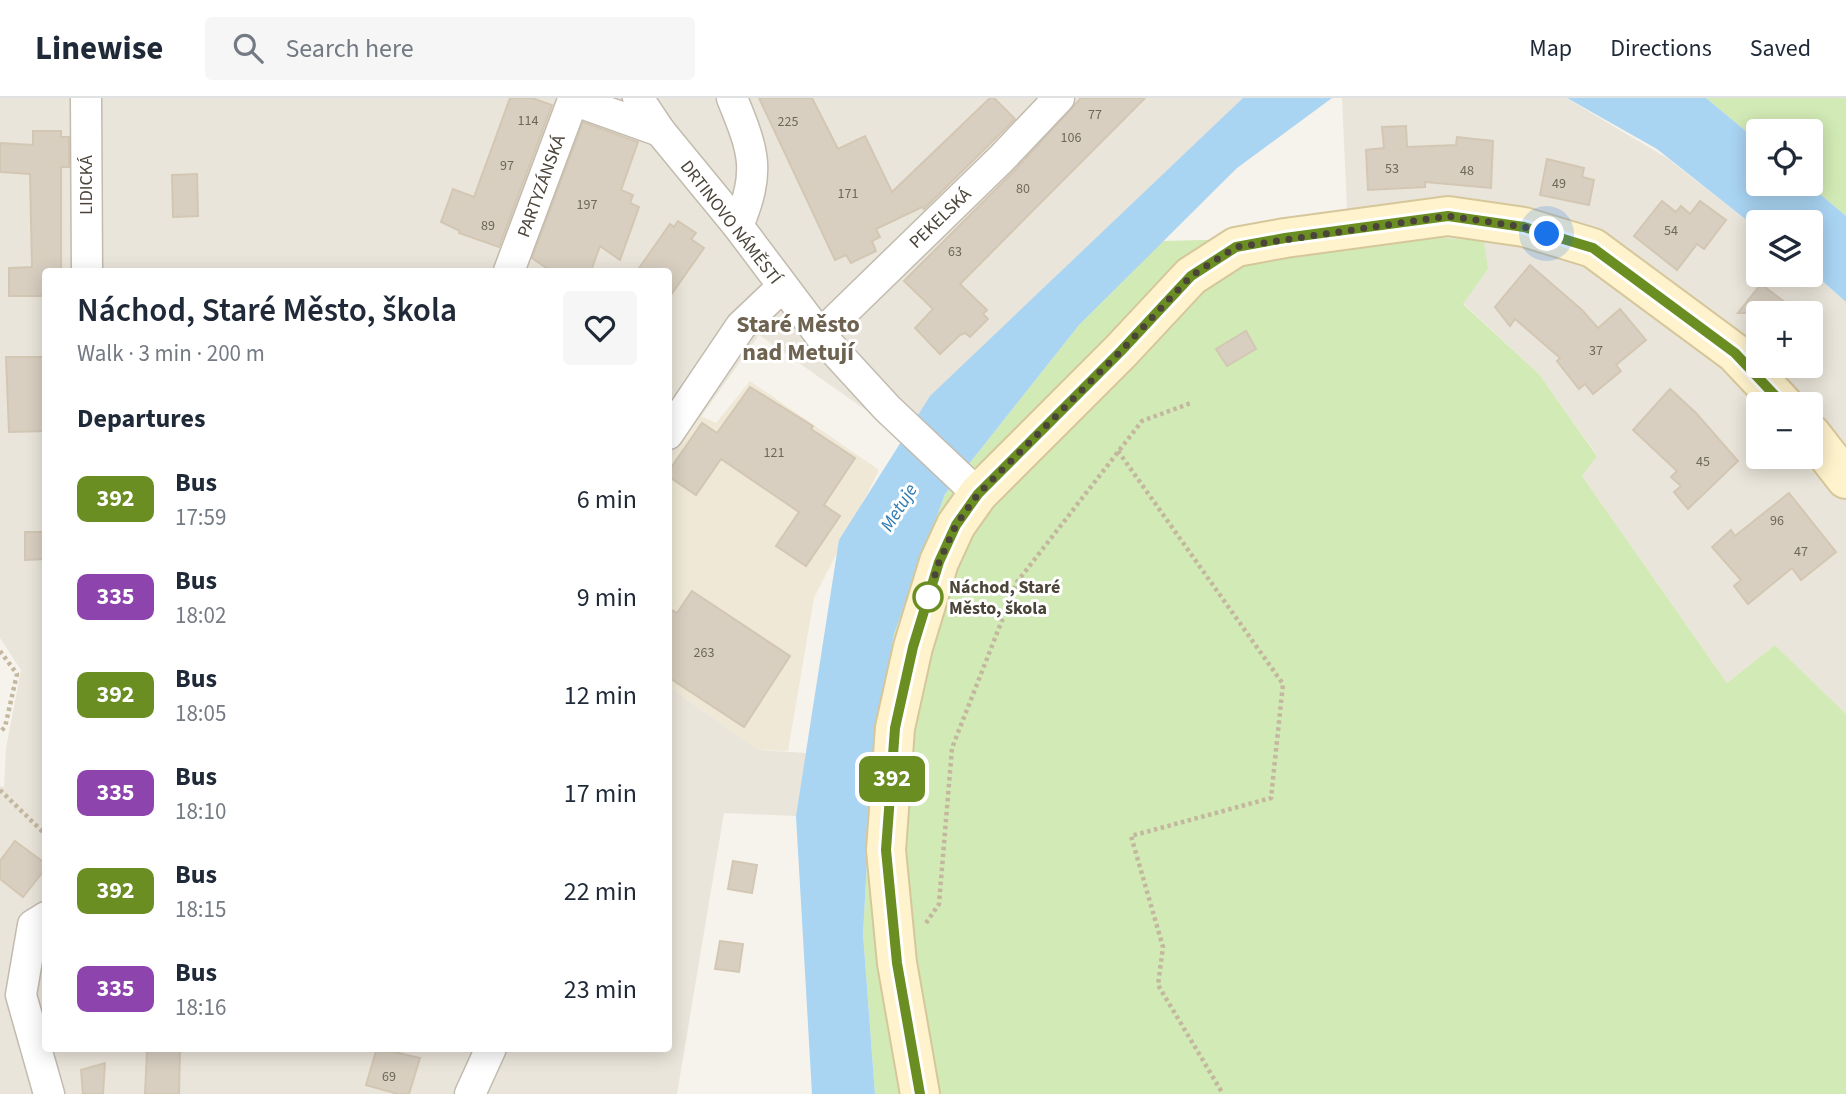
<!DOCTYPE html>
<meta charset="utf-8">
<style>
body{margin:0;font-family:"Source Sans 3",sans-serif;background:#f6f6f7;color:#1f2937;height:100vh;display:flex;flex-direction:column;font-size:26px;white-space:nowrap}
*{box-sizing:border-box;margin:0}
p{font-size:23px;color:#747a83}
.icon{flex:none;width:38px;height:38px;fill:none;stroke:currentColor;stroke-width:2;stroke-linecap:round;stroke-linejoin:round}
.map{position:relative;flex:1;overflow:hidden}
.side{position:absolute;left:42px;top:170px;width:630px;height:784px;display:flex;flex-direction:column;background:#fff;border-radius:7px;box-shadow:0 4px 18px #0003}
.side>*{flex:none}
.badge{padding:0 14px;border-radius:10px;font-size:24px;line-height:46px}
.tools{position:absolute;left:1746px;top:21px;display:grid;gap:14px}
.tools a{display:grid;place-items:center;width:77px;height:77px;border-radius:7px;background:#fff;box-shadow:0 4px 18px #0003;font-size:35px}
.you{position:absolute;width:35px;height:35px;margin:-18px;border:5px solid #fff;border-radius:50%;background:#1a73e8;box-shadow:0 0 0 10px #1a73e833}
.map>.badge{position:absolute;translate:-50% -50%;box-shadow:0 0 0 4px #fff}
h2{padding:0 35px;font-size:26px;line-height:63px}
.round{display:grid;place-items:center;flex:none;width:74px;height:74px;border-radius:7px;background:#f6f6f7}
.overview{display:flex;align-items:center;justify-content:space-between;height:119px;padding:0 35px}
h1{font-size:33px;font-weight:600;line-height:52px}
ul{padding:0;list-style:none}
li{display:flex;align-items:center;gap:21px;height:98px;padding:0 35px}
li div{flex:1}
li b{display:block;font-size:26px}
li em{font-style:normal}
li .badge{min-width:77px;font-weight:700;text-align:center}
header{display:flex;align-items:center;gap:42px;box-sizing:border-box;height:98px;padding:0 35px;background:#fff;border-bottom:2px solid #e0e1e3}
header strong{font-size:33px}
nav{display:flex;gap:38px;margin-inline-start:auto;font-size:24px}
.search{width:490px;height:63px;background:#f6f6f7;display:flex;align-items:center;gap:18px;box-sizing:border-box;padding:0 24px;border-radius:7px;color:#747a83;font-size:26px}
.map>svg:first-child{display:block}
.residential{fill:#eae5da;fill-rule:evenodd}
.education{fill:#efe8d6}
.green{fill:#d2eab5}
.water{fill:#a9d4f2}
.building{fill:#d8cfc1;stroke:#d3c7b4;stroke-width:2}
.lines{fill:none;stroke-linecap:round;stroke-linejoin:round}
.street-casing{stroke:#c2bbae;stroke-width:33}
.secondary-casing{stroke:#d6c79b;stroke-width:42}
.path{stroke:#c4b79f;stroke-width:4.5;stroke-dasharray:3.5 3.5;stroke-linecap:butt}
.street{stroke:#fff;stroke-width:30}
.secondary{stroke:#fff3cd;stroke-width:38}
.line-casing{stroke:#fff;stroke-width:16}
.line{stroke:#6b8e23;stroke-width:10}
.walk{stroke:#4b4439;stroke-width:7;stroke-dasharray:0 12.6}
.stop-dot{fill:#fff;stroke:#6b8e23;stroke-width:3.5}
.labels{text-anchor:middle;stroke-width:6;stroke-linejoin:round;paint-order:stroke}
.number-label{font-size:14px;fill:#6e675b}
.street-label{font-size:18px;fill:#4b4439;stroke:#fff}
.stop-label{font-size:18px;font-weight:bold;fill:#4b4439;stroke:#fff;text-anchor:start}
.water-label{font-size:19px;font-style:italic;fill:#2e7ab2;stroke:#fff}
.district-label{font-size:24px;font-weight:bold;fill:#6e6250;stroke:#fff}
</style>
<header>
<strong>Linewise</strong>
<div class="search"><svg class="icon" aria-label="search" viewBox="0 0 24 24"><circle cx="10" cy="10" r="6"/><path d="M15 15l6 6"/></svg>Search here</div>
<nav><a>Map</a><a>Directions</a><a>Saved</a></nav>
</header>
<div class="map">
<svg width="1846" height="996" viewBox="0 0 1846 996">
<rect width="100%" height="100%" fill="#f6f3ec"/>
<g class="residential">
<polygon points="0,0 1243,0 904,339 759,237 669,364 668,173 46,173 46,950 668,950 669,589 759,652 806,655 796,718 724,715 677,996 0,996 0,688 4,689 6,650 21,572 0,540"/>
<path d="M1342 0H1566L1667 60 1759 132V177H1811V173L1846 204V616L1775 547 1727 585 1582 378 1597 357 1539 276 1463 205 1488 171 1348 133ZM1759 215H1811V268H1759ZM1759 306H1811V359H1759Z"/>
</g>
<polygon class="education" points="750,283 879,372 814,500 788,653 759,652 669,589 669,364 701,318 716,325"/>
<g class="green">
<polygon points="1706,0 1846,0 1846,118 1808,86 1811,86 1811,33 1759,33 1759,44"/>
<polygon points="1348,133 1484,143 1488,171 1463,206 1539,276 1597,358 1582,378 1727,585 1775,547 1846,616 1846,996 875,996 863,836 872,672 894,536 945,396 1079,227 1163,143 1285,140"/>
</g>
<g class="water">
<polygon points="1243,0 1332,0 1237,70 1079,227 945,396 894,536 872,672 863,836 875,996 812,996 796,718 839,442 930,298"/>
<polygon points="1567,0 1706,0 1759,44 1759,86 1808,86 1846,118 1846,204 1811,173 1811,124 1759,124 1759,132 1657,51"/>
</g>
<g class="building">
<polygon points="510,0 532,0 552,7 499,149 459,135 460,133 441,124 453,91 474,99"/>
<polygon points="759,0 812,0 838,51 865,38 892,94 990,0 994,0 1015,21 924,111 922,109 876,131 880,139 872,143 876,153 851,165 846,157 835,162"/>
<polygon points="1081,0 1145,0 960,186 987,212 983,216 988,221 970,239 965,235 960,237 940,256 915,230 933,211 904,183 1014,73"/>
<polygon points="583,24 638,44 621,92 633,97 630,105 639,109 620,162 600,148 591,173 551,173 532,160"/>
<polygon points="1406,28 1407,49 1456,47 1457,39 1493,43 1491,90 1425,84 1425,89 1368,92 1366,52 1384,50 1382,29"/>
<polygon points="33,33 61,33 61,39 69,39 69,69 61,69 61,173 46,173 46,198 9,198 9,170 32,169 30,76 0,74 0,45 33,47"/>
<polygon points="1547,61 1584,70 1582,79 1594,82 1589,107 1540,97"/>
<polygon points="197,76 198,118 173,119 172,77"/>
<polygon points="1662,103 1676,114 1681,108 1690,116 1700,103 1726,122 1704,151 1697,146 1677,172 1634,138"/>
<polygon points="678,123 696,135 691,141 704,150 668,201 668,173 637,173 670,126 674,129"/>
<polygon points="1530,167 1582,212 1598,230 1620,211 1646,242 1616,267 1621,273 1593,296 1585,286 1579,291 1557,263 1560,260 1515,221 1510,228 1495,209"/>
<polygon points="1761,186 1799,215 1738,215"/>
<polygon points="1246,233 1256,251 1227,268 1216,251"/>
<polygon points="6,259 46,259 46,333 9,334"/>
<polygon points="750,289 813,328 811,331 855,360 824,407 840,418 806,468 776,448 799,414 721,361 696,397 668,378 668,374 702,325 717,335"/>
<polygon points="1670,291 1696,315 1738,363 1688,411 1674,394 1681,388 1671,379 1677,373 1633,332"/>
<polygon points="1789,395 1836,454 1801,482 1792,470 1748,506 1734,488 1741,482 1712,449 1731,432 1735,438"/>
<polygon points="25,434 46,434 46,461 25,462"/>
<polygon points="692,493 790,558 744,629 668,579 668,510 677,515"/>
<polygon points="15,743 46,766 46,770 23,799 0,781 0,763"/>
<polygon points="733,763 757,767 752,795 728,791"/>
<polygon points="720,843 743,846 739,874 715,871"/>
<polygon points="158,950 180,950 179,996 145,996 147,953"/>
<polygon points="377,950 420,960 409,996 398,996 366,987"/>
<polygon points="105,965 103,996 83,996 81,972"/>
</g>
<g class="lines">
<g class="street-casing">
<g id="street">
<polyline points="86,0 87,173"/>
<polyline points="638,0 660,33 738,128 820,237 887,310 978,396"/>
<path d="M732 0C754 54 761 72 738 128"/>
<polyline points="509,173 573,2 660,33"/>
<polyline points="820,237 1001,61 1059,0"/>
<polyline points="668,336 741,228 782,189"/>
<polyline points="46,819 33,827 21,897 49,996"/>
<polyline points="470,996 491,950"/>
</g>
</g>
<g class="secondary-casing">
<g id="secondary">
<polyline points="1811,336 1846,381"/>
<polyline points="920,996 897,865 886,752 895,630 913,549 939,464 956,427 978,396 1121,253 1191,178 1236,149 1285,140 1448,118 1524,129 1593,150 1735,255 1783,306"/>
</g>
</g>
<g class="path">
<polyline points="1118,353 1283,586 1271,700 1131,738 1163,849 1158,887 1223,996"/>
<polyline points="0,553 17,576 5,629 0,634"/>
<polyline points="0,692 46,737"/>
<polyline points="926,825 939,806 952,650 1017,484 1142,323 1191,305"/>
</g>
<use href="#street" class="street"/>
<use href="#secondary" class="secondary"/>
</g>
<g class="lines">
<g class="line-casing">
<polyline id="line" points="920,996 897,865 886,752 895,630 913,549 939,464 956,427 978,396 1121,253 1191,178 1236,149 1285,140 1448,118 1524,129 1593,150 1735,255 1783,306"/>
</g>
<use href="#line" class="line"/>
<polyline class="walk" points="928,499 926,506 939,464 956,427 978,396 1121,253 1191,178 1236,149 1448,118 1524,129 1547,136"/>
</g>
<circle class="stop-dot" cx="928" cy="499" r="14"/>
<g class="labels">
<g class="number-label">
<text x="1095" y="21">77</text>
<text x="528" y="27">114</text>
<text x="788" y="28">225</text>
<text x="1071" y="44">106</text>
<text x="507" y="72">97</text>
<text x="1392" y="75">53</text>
<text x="1467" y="77">48</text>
<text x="1559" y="90">49</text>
<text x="1023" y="95">80</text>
<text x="848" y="100">171</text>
<text x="587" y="111">197</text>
<text x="488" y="132">89</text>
<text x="1671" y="137">54</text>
<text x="955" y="158">63</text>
<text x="1596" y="257">37</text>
<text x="774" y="359">121</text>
<text x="1703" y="368">45</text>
<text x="1777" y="427">96</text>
<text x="1801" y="458">47</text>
<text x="704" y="559">263</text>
<text x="389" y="983">69</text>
</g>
<g class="street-label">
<text transform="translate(86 87) rotate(-90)" y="6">LIDICKÁ</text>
<text transform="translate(541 88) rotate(-70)" y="6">PARTYZÁNSKÁ</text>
<text transform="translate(940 120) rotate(-44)" y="6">PEKELSKÁ</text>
<text transform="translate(731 124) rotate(52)" y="6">DRTINOVO NÁMĚSTÍ</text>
</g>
<g class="stop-label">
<text x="949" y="495">Náchod, Staré<tspan x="949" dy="21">Město, škola</tspan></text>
</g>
<g class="water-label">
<text transform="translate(898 409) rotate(-58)" y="7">Metuje</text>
</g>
<g class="district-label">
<text x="798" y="234">Staré Město<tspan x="798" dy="28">nad Metují</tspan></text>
</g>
</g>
</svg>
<div class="tools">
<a><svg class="icon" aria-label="locate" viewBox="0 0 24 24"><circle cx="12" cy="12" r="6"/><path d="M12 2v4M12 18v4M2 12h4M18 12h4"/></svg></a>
<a><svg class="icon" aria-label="layers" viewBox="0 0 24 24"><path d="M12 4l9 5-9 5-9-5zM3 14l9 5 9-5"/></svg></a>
<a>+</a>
<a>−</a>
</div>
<div class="you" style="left:1547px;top:136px"></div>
<b class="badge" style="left:892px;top:681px;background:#6b8e23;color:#fff">392</b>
<section class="side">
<div class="overview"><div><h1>Náchod, Staré Město, škola</h1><p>Walk · 3 min · 200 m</p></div><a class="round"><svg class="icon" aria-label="heart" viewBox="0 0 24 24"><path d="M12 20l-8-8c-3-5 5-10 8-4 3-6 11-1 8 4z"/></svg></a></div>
<h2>Departures</h2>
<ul>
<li><span class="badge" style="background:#6b8e23;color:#fff">392</span><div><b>Bus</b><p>17:59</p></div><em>6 min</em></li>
<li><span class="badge" style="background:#8e44ad;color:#fff">335</span><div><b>Bus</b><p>18:02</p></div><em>9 min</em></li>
<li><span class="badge" style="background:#6b8e23;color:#fff">392</span><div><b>Bus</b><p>18:05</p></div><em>12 min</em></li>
<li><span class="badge" style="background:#8e44ad;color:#fff">335</span><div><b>Bus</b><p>18:10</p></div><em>17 min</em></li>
<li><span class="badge" style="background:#6b8e23;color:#fff">392</span><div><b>Bus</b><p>18:15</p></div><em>22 min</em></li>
<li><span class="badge" style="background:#8e44ad;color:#fff">335</span><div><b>Bus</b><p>18:16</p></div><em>23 min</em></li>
</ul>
</section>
</div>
